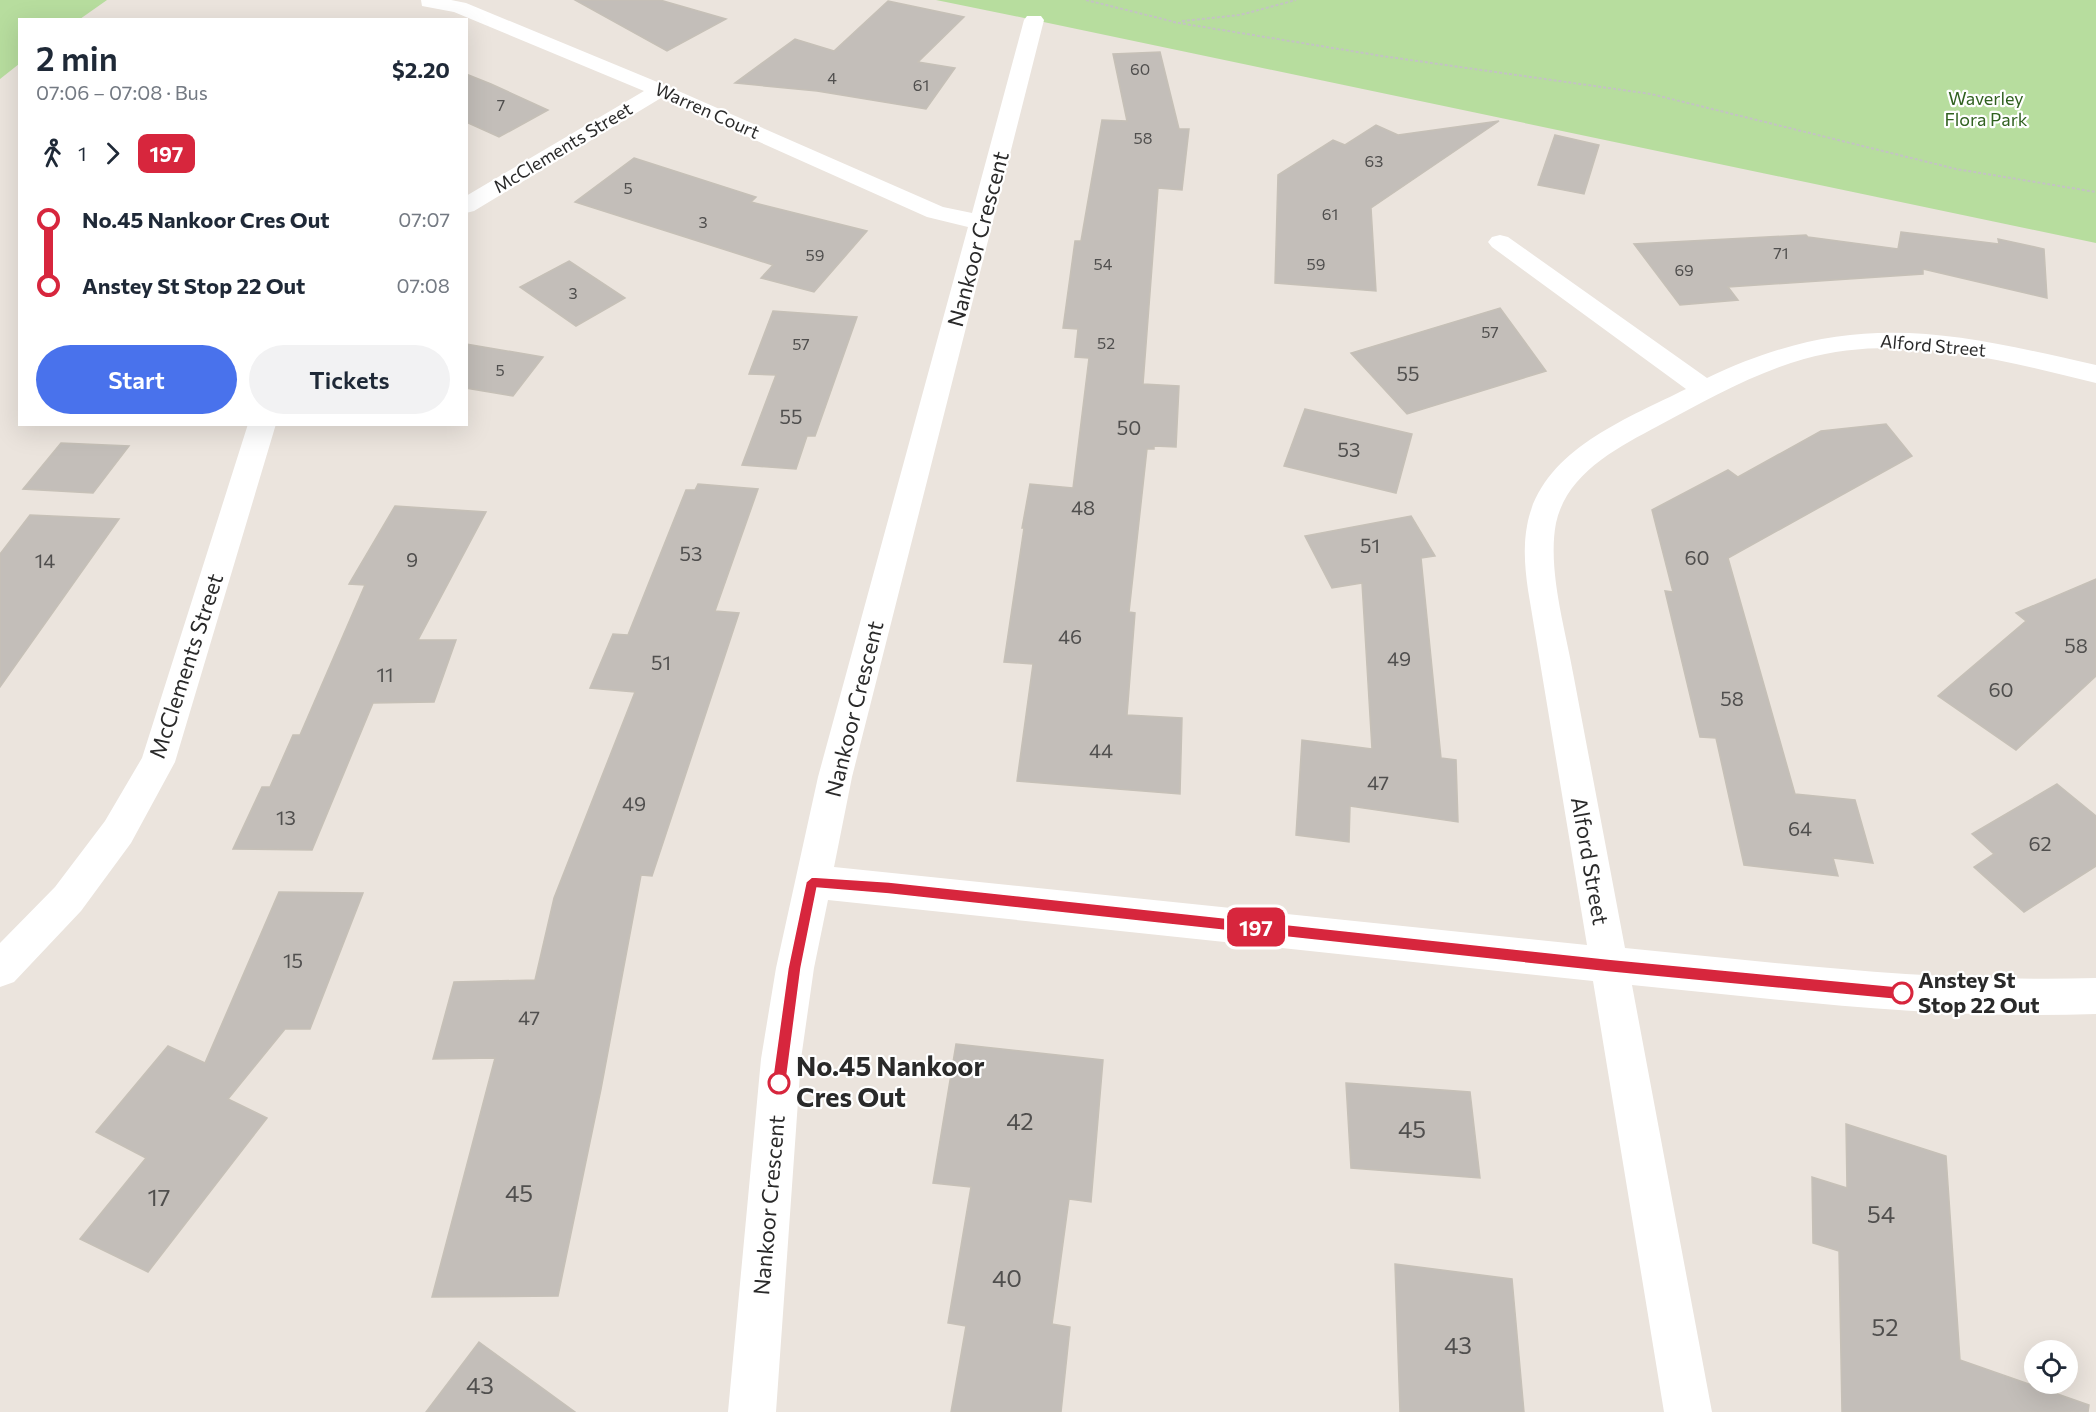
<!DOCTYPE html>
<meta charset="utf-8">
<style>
body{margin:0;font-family:Commissioner,sans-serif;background:#f2f2f3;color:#1f2937;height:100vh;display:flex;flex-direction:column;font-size:22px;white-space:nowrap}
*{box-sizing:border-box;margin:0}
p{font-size:20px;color:#747a83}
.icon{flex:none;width:33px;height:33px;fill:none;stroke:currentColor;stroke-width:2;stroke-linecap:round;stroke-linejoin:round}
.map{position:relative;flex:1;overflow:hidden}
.sheet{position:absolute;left:18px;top:18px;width:450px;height:408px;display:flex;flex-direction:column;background:#fff;border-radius:0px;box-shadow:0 6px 24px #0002}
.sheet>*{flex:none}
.badge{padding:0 12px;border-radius:9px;font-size:21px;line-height:39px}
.tools{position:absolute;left:2024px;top:1340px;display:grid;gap:12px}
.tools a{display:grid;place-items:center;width:54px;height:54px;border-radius:50%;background:#fff;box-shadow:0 6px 24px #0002;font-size:30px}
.map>.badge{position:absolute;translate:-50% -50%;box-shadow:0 0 0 3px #fff}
.legs{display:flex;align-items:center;gap:9px;height:66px;padding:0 18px;font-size:20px}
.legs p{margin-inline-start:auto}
.headline{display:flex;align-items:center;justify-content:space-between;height:102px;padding:0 18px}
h1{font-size:33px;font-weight:600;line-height:45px}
.button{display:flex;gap:12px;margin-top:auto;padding:12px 18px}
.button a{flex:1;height:69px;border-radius:36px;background:#4972ec;color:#fff;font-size:24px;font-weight:600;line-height:69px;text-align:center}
.button a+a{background:#f2f2f3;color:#1f2937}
ul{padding:0 18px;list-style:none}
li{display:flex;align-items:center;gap:21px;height:66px;font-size:22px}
li i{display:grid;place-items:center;width:9px;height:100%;margin:0 8px;background:currentColor}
li i::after{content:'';width:15px;height:15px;margin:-8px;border:4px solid;border-radius:50%;background:#fff}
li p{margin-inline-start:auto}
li:first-child i{background:linear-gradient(#0000 50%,currentColor 0)}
li:last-child i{background:linear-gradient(currentColor 50%,#0000 0)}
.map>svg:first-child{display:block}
.green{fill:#b7dd9e}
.building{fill:#c3beb9;stroke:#c6c0b7;stroke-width:1.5}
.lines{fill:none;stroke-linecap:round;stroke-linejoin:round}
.path{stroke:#c3c3c3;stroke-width:2;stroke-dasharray:3 2;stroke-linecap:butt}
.street{fill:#fff;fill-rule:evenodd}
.line-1{fill:#d7263d;stroke:#fff;stroke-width:1.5}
.stop-1-dot{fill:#fff;stroke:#d7263d;stroke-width:3}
.labels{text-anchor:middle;stroke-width:4.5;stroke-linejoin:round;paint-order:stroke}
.far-number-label{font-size:16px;fill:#504f4e}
.far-park-label{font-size:18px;fill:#316120;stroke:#fff}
.far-street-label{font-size:18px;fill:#2a2a2a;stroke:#fff}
.number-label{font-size:20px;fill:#504f4e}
.street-label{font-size:22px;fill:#2a2a2a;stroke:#fff}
.stop-label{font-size:22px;font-weight:bold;fill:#2a2a2a;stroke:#fff;text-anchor:start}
.near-number-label{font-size:24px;fill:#504f4e}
.near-stop-label{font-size:27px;font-weight:bold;fill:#2a2a2a;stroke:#fff;text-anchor:start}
</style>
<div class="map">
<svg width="2096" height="1412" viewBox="0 0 2096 1412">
<rect width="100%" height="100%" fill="#ebe4dd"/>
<g class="green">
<polygon points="0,0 107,0 80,19 20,20 19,64 0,79"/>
<polygon points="936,0 2096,0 2096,243 1034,20"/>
</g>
<g class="building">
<polygon points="575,0 660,0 726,19 667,51"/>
<polygon points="888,1 964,17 918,62 955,68 926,109 817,91 735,83 795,39 834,51"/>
<polygon points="1160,52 1179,129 1189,129 1182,190 1158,188 1143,384 1179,386 1176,447 1154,446 1154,449 1147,449 1129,612 1135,613 1127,715 1182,718 1180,794 1017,781 1033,664 1004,662 1024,528 1022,528 1030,484 1073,488 1089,358 1075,357 1078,329 1063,328 1075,241 1081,241 1102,120 1127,121 1113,54"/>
<polygon points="466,74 491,84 548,110 499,137 466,122"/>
<polygon points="1499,121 1371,208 1376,291 1275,283 1278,175 1333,140 1345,145 1376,125 1398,135"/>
<polygon points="1555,135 1599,145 1584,194 1538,185"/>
<polygon points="634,158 756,197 751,202 867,231 814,292 761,278 773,265 575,202"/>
<polygon points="1901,232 1999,244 1998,239 2044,249 2047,298 1923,269 1923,274 1728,287 1738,300 1680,305 1634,244 1806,235 1808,237 1898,249"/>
<polygon points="569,261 625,298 576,326 520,287"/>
<polygon points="1500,308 1546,371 1407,414 1351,353"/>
<polygon points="773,311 857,317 815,436 807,436 796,469 742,465 776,375 749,374"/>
<polygon points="466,344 543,357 513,396 466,388"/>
<polygon points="1305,409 1412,434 1396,493 1284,466"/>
<polygon points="1886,424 1912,456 1728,558 1795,794 1855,800 1873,863 1833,858 1838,876 1744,865 1716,738 1700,737 1665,591 1673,592 1652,510 1728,470 1738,477 1821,431"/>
<polygon points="61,443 129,446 93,493 23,489"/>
<polygon points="698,484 758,489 715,611 739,613 652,876 641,875 601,1089 558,1296 432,1297 495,1058 433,1059 454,982 535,980 554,898 635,692 590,688 613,634 628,635 686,490 695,490"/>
<polygon points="395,506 486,512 418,640 456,640 434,702 373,703 312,850 233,849 262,787 270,787 293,735 300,735 365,585 349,584"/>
<polygon points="30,515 119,519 0,687 0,554"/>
<polygon points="1411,516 1435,556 1421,558 1441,758 1456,760 1458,822 1350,806 1349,842 1296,835 1302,740 1372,749 1362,583 1332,588 1305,536"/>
<polygon points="2096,579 2096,676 2016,750 1938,696 2026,621 2016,613"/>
<polygon points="2057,784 2096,816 2096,866 2024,912 1974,867 1994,854 1972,834"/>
<polygon points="279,892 363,893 310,1029 285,1029 228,1099 267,1118 148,1272 80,1239 146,1158 96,1132 168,1046 205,1063"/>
<polygon points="956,1044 1103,1060 1091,1202 1069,1199 1052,1324 1070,1327 1061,1412 951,1412 966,1326 948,1323 971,1187 933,1183"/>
<polygon points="1346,1083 1470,1092 1480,1178 1351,1168"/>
<polygon points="1846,1124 1946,1156 1960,1360 2089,1405 2088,1412 1842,1412 1839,1251 1813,1243 1812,1177 1847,1188"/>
<polygon points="1395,1264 1512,1279 1524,1412 1400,1412"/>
<polygon points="479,1342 575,1412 426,1412"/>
</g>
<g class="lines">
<g class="path">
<polyline points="1086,0 1175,22"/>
<polyline points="1182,21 1240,15 1296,0"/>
<polyline points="1173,22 1382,56 1651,94 1956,169 2096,192"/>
</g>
<g class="street">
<path d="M421 0H451L466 3 667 86 943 207 972 213 1024 20 1027 16H1041L1044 20 852 777 834 867 1587 945 1528 590C1525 569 1523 547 1527 526 1540 451 1626 419 1686 389L1492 247 1488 242 1492 237 1500 235 1508 237 1707 378C1851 309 1947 331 2096 365V383C2002 360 1900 332 1804 359 1752 374 1705 401 1658 426 1617 448 1567 473 1556 523 1547 570 1566 631 1574 678 1591 768 1608 858 1625 948 1782 963 1938 983 2096 978V1014C1940 1020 1787 1000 1632 985L1712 1412H1664L1593 981 828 900 814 968 801 1059 776 1412H728L761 1059 776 968 818 777 968 227 927 217 661 98 474 211 466 213V196L644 91 454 12 422 6Z"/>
<polygon points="248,424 276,424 175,762 131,843 81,911 14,982 0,987 0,943 55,887 105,821 142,758"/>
</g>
</g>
<polygon class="line-1" points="812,877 889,882 1608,959 1902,987 1907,989 1909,993 1907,998 1902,1000 1608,972 889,894 817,888 801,968 786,1083 784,1088 779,1090 774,1088 772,1083 788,968 806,882"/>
<g class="stop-1-dot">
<circle cx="1902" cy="993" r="10"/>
<circle cx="779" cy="1083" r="10"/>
</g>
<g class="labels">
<g class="far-number-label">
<text x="1140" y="75">60</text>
<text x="832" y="84">4</text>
<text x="921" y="91">61</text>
<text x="501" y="111">7</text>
<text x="1143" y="144">58</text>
<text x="1374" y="167">63</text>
<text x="628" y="194">5</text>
<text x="1330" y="220">61</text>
<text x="703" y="228">3</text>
<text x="1781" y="259">71</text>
<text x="815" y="261">59</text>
<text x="1103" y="270">54</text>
<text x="1316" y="270">59</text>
<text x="1684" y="276">69</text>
<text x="573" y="299">3</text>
<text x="1490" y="338">57</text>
<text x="1106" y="349">52</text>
<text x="801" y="350">57</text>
<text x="500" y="376">5</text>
</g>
<g class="far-park-label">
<text x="1986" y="105">Waverley<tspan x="1986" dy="21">Flora Park</tspan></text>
</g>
<g class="far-street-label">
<text transform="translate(707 111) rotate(24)" y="6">Warren Court</text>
<text transform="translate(563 148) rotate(-31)" y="6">McClements Street</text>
<text transform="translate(1933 346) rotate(5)" y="6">Alford Street</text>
</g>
<g class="number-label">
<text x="1408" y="381">55</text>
<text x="791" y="424">55</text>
<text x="1129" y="435">50</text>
<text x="1349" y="457">53</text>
<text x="1083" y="515">48</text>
<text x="1370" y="553">51</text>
<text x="691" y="561">53</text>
<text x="1697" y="565">60</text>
<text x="412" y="567">9</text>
<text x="45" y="568">14</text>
<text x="1070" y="644">46</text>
<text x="2076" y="653">58</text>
<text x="1399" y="666">49</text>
<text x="661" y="670">51</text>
<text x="385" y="682">11</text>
<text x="2001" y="697">60</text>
<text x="1732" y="706">58</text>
<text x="1101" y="758">44</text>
<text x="1378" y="790">47</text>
<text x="634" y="811">49</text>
<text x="286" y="825">13</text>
<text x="1800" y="836">64</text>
<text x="2040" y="851">62</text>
<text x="293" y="968">15</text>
<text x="529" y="1025">47</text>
</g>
<g class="street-label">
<text transform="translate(978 239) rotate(-75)" y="8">Nankoor Crescent</text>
<text transform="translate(186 666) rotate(-72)" y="8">McClements Street</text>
<text transform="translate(854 709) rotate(-76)" y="8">Nankoor Crescent</text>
<text transform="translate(1590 861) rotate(80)" y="8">Alford Street</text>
<text transform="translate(769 1205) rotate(-85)" y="8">Nankoor Crescent</text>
</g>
<g class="stop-label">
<text x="1918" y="988">Anstey St<tspan x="1918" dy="25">Stop 22 Out</tspan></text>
</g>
<g class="near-number-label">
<text x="1020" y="1130">42</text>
<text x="1412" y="1138">45</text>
<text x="519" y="1202">45</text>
<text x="159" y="1206">17</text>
<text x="1881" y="1223">54</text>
<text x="1007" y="1287">40</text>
<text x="1885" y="1336">52</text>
<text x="1458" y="1354">43</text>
<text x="480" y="1394">43</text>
</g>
<g class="near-stop-label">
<text x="796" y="1076">No.45 Nankoor<tspan x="796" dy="31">Cres Out</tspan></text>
</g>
</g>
</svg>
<div class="tools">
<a><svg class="icon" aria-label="locate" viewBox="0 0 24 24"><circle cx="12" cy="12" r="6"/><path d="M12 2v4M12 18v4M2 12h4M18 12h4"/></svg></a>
</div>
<b class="badge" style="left:1256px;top:927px;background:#d7263d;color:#fff">197</b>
<section class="sheet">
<div class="headline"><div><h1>2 min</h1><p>07:06 – 07:08 · Bus</p></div><b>$2.20</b></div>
<div class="legs"><svg class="icon" aria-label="walk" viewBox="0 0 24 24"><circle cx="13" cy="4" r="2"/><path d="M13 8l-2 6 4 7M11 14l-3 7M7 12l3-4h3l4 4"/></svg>1<svg class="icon" aria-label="forward" viewBox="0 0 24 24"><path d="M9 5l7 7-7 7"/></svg><b class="badge" style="background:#d7263d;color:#fff">197</b></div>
<ul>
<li><i style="color:#d7263d"></i><b>No.45 Nankoor Cres Out</b><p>07:07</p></li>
<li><i style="color:#d7263d"></i><b>Anstey St Stop 22 Out</b><p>07:08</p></li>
</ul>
<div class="button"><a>Start</a><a>Tickets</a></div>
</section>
</div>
